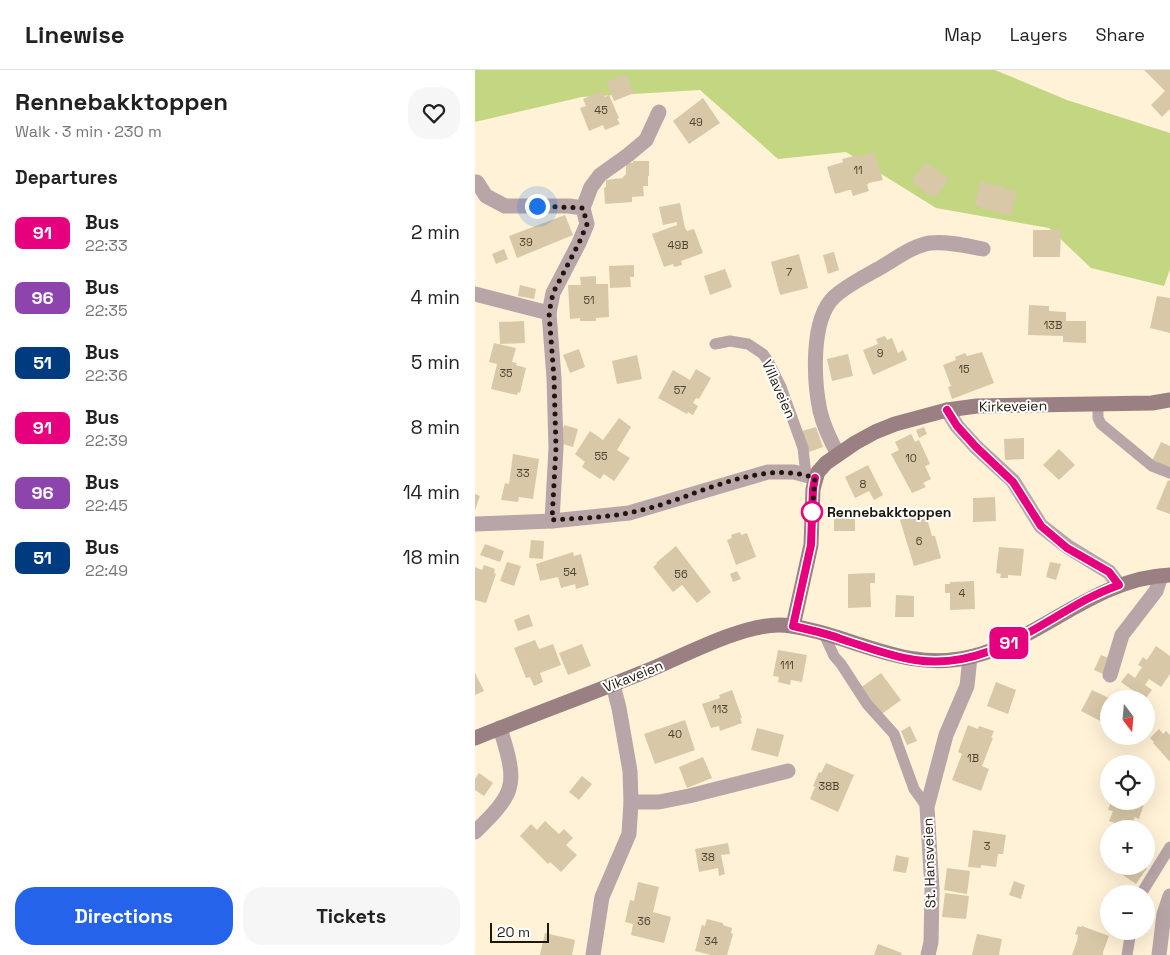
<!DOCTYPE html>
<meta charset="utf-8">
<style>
body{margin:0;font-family:"Space Grotesk",sans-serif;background:#f6f6f6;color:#222;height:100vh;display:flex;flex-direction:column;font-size:19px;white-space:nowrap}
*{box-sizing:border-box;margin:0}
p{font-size:16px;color:#767676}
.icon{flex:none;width:28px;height:28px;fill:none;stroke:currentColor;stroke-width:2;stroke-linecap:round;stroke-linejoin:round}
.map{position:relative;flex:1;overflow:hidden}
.details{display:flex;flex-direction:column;background:#fff;width:475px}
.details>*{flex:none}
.badge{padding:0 10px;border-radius:8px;font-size:18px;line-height:32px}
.needle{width:32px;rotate:164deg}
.controls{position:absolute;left:625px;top:620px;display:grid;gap:10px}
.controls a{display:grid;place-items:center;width:55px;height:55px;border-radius:50%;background:#fff;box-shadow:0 5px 20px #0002;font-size:25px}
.scale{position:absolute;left:15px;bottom:12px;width:59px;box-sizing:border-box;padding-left:5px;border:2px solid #1e180c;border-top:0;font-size:14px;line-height:18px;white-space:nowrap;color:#1e180c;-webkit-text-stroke:4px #fff;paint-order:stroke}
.you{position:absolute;width:25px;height:25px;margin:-12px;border:4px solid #fff;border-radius:50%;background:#1a73e8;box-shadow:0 0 0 8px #1a73e833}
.map>.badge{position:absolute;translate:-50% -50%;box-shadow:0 0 0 2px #fff}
h2{padding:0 15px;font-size:19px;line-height:45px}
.round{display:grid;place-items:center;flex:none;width:52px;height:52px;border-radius:20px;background:#f6f6f6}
.headline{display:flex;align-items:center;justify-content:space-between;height:85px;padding:0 15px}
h1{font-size:24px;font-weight:700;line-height:38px}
.button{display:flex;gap:10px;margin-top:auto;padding:10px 15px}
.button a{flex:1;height:58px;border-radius:20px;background:#2563eb;color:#fff;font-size:20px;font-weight:700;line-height:58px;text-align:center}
.button a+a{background:#f6f6f6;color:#222}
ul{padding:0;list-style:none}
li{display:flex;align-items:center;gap:15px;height:65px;padding:0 15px}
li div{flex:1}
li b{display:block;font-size:19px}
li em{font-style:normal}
li .badge{min-width:55px;font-weight:700;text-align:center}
header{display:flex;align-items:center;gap:30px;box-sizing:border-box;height:70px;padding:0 25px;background:#fff;border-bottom:1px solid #e0e0e0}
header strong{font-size:24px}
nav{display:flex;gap:28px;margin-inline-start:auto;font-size:18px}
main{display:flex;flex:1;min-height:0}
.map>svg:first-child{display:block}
.green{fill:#c3d682}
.building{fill:#d8c8a7}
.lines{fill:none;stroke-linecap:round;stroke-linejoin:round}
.service{stroke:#b8a5a7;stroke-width:11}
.minor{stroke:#b8a5a7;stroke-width:15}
.secondary{stroke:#9a8082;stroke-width:15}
.line-casing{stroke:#fff;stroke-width:11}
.line{stroke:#e6007e;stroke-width:8}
.walk{stroke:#1e180c;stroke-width:5;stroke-dasharray:0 9}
.stop-dot{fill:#fff;stroke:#e6007e;stroke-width:2.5}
.labels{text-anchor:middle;stroke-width:4;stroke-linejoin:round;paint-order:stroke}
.number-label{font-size:11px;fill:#4c4433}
.street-label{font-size:14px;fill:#1e180c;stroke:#fff}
.stop-label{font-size:14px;font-weight:bold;fill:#1e180c;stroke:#fff;text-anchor:start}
</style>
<header>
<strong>Linewise</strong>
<nav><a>Map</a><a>Layers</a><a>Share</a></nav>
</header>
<main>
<section class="details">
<div class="headline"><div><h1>Rennebakktoppen</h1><p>Walk · 3 min · 230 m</p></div><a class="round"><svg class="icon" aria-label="heart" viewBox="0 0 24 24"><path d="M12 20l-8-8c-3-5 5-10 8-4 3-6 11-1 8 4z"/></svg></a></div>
<h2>Departures</h2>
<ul>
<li><span class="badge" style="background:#e6007e;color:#fff">91</span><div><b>Bus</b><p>22:33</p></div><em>2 min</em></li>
<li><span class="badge" style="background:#8e44ad;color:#fff">96</span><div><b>Bus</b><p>22:35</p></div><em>4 min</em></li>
<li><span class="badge" style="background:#003b80;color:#fff">51</span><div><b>Bus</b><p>22:36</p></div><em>5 min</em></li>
<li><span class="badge" style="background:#e6007e;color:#fff">91</span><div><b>Bus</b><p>22:39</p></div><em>8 min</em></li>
<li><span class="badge" style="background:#8e44ad;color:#fff">96</span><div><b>Bus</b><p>22:45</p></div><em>14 min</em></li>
<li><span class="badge" style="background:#003b80;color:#fff">51</span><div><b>Bus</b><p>22:49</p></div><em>18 min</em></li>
</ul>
<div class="button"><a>Directions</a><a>Tickets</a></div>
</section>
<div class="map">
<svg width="695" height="885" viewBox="0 0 695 885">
<rect width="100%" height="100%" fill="#fff2d7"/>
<polygon class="green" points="0,0 520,0 592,30 695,63 695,199 689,216 616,198 574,158 461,138 371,82 303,89 225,20 107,27 0,52"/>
<g class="building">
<polygon points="669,0 695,0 695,39 687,47 676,35 690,21"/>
<polygon points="151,4 159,23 139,31 131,12"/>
<polygon points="128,21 130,27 134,25 144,48 142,49 145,54 130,60 128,55 114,61 105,38 111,36 108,29"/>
<polygon points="228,28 245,53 214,74 198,51"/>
<polygon points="399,82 408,110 394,113 392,115 394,121 378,126 376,120 374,120 360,124 352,97 368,92 367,89 383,85 384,87"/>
<polygon points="158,91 174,91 174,106 173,106 173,116 168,116 169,126 157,127 157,132 130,134 129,118 131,117 131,110 147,108 151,104 151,92 158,93"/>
<polygon points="451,92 474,109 459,129 436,111"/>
<polygon points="506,111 522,116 523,114 528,116 528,118 542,122 535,146 499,135"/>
<polygon points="205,133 210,158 212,161 219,159 228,183 206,191 207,195 199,197 198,194 189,197 177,164 202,155 202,152 188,155 184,137"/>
<polygon points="90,145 98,165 42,188 34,166"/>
<polygon points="558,160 586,160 585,187 558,187"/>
<polygon points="29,179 33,189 21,194 17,184"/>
<polygon points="359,182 364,200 353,204 348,185"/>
<polygon points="324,184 333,218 305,225 296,192"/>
<polygon points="159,195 159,207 155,207 156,217 135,218 134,196"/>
<polygon points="250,199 257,217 235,225 229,206"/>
<polygon points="121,206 121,214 133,214 134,247 121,248 121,251 105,251 105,248 95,249 93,215 106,215 105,207"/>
<polygon points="45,215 61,219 59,229 43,226"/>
<polygon points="682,226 695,228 695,263 675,258"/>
<polygon points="554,235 574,236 574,241 591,242 591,251 611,251 611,273 588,272 588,266 553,265"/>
<polygon points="49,251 50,273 25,274 24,252"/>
<polygon points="410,266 412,270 417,268 423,283 428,280 432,290 398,305 388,280 403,274 401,269"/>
<polygon points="19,273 41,278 37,292 42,293 41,295 51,298 45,323 43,322 42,325 16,319 22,294 14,292"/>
<polygon points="104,279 110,297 95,303 88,285"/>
<polygon points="507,282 519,313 477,329 473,317 476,316 468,295 481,290 480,287 490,283 492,286"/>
<polygon points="373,284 378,306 357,311 352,289"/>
<polygon points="162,285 167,309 142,314 137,291"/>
<polygon points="221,299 236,308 224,329 221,328 218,333 223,336 218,345 213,342 212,344 183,328 198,300 215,310"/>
<polygon points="144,348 156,357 142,380 155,388 139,411 129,404 125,409 107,397 110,392 100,384 115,361 128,370"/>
<polygon points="89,355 103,359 98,377 84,373"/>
<polygon points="341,357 348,377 334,382 327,361"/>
<polygon points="449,357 452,364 444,368 441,360"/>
<polygon points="436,364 440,372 444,370 455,394 450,396 456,409 448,413 451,417 437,423 416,384 424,380 420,372"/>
<polygon points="549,368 549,389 530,390 529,369"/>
<polygon points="686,372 695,376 695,398 677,391"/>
<polygon points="584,379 600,395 584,410 568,395"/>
<polygon points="38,384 64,389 58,429 44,427 43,432 26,430 30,413 34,414"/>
<polygon points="393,395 408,425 399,430 394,421 380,428 370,407"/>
<polygon points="693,410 695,411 695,444 681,439"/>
<polygon points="0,424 5,426 0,440"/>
<polygon points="520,427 521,451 498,452 498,428"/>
<polygon points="359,439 380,440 380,461 359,461"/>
<polygon points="450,442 457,466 460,466 466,488 439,496 425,450"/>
<polygon points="265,462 266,465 272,463 281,487 261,495 252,470 257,468 256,465"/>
<polygon points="56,470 69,471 68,489 54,488"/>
<polygon points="10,474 29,481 25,492 5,485"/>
<polygon points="201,476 236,522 222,533 207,515 198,522 178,497 182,494 181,493"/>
<polygon points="524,477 549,479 546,506 533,505 533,508 525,508 526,504 521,503"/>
<polygon points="98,482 99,486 106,484 114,515 101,519 100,514 86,518 83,507 65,511 61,494"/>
<polygon points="32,492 46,496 39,516 25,511"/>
<polygon points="575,492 586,494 581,510 571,507"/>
<polygon points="9,495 20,499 19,503 21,504 11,533 0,530 0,497 7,500"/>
<polygon points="262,501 266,509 258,512 255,504"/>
<polygon points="400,503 400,513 395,513 396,537 373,538 373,504"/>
<polygon points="499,511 500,539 475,540 475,523 470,523 470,514 475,514 475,512"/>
<polygon points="421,525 439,526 439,547 420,547"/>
<polygon points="54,544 58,556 43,561 39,550"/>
<polygon points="60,570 64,579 78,574 86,595 65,603 68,612 59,616 55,607 51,608 39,578"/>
<polygon points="107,574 116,596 93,605 84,583"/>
<polygon points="681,576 695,586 695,604 686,617 674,609 670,615 677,620 670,629 646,612 653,603 660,608 667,597 663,595 668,587 672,590"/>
<polygon points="303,580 332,585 327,612 316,610 315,615 303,612 304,607 298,606"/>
<polygon points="626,585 636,589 628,604 619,600"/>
<polygon points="0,603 9,621 0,625"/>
<polygon points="406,603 426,630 404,646 384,619"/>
<polygon points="521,612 541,620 533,644 512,636"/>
<polygon points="257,620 267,648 265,648 267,653 245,661 244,656 236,658 227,634 245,628 244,625"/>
<polygon points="617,620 634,628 633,655 606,641"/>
<polygon points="210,650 220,680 180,694 169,664"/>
<polygon points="493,655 503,659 504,656 519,661 516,668 518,668 507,696 514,699 506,721 477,710 487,684 483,682"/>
<polygon points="435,656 442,671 432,675 426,661"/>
<polygon points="282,658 309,665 303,687 276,680"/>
<polygon points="684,659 688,664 691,661 695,665 695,692 678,673 679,672 675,668"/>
<polygon points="228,687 237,708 212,718 204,697"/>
<polygon points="351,693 379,705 363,742 335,729 340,717 338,716 344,702 346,703"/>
<polygon points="4,703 18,713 9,726 0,720 0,709"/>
<polygon points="107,706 117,714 104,730 94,722"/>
<polygon points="636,731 665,731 669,734 664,749 660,747 655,758 634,751 638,741 633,740"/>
<polygon points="70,751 84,764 89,759 98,768 91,775 102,785 86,802 75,792 73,794 45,766 56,754 62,760"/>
<polygon points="498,760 531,765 528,784 523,784 521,797 506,795 506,798 493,797"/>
<polygon points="253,773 255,784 246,785 250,804 244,806 243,798 224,802 220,779"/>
<polygon points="421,785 434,788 431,803 418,801"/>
<polygon points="641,796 669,796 672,798 661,814 639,799"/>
<polygon points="472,798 495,801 492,824 469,820"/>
<polygon points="539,811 550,815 546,829 534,825"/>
<polygon points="163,812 184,817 178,842 196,847 189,873 156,865 158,854 150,852 155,830 159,831"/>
<polygon points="470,823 494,826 491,849 467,847"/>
<polygon points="232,849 248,853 248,855 257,858 256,863 258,864 252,885 236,885 220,881 227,855 230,856"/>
<polygon points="603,856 606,857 607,856 634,866 628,882 628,885 597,885 602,871 603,865 600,864"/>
<polygon points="70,863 100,870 97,885 65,885"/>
<polygon points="502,864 527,869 524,885 497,885"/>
<polygon points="403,874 427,883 426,885 399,885"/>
</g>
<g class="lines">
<g class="service">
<polyline points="240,274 255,271 273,274 288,284 293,291 306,317 328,378 331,405"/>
<polyline points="623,335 623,348 626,354 677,396 695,403"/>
<polyline points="349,564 359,586 366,594 392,634 419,664 439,719 452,737"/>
<polyline points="666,824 695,777"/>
<polyline points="652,885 656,861"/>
</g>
<g class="minor">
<polyline points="2,112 11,126 30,136 94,136 108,138 112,154 104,173 78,223 74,243 79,308 81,378 77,451"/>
<polyline points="108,138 116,117 125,105 153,85 171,70 184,42"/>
<polyline points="0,224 74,243"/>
<polyline points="472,340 482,356 501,377 538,411 566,456 593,477 634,502 644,515"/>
<path d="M363 384C355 370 349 357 345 341 339 312 335 250 359 227 371 216 387 208 401 200 418 191 436 176 455 173 473 171 492 176 508 179"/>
<polyline points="0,454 77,451 154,443 293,402 319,402 341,408"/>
<polyline points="635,605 647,565 681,521 686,506"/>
<polyline points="156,732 184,732 214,726 313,701"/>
<path d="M0 762C11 751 29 735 34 719 40 702 30 675 25 658"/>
<polyline points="118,885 127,827 154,764 156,732 155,701 144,638 138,615"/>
<polyline points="453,885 456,872 457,819 452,737 471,665 492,616 495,587"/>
<polyline points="684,885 689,844 695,826"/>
</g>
<g class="secondary">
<polyline points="318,556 336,475 338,419 341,408 343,402 351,393 380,373 400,362 420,354 472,340 502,336 677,333 695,330"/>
<path d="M0 668C60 644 120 622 179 598 214 583 267 555 304 555 318 555 331 559 344 562 396 576 440 600 495 587 566 570 619 508 695 505"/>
</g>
</g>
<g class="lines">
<g class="line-casing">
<path id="line" d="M340 408 338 419 336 475 318 556C334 560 351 563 366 569 391 577 414 586 440 590 508 600 556 559 612 529 622 524 633 519 644 515L634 502 592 478 566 456 538 412 501 377 482 356 472 340"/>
</g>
<use href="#line" class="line"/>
<path class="walk" d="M62 136 108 138 112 154 104 173 78 223 74 243 79 308 81 378 77 450C102 448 128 448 153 443 213 433 279 387 340 408L337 442"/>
</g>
<circle class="stop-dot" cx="337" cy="442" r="10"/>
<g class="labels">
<g class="number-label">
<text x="126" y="44">45</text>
<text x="221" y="56">49</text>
<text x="383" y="104">11</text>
<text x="51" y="176">39</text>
<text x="203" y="179">49B</text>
<text x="314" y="206">7</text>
<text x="114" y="234">51</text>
<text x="578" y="259">13B</text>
<text x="405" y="287">9</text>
<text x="489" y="303">15</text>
<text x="31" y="307">35</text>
<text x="205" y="324">57</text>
<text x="126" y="390">55</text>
<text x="436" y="392">10</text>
<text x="48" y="407">33</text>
<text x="388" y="418">8</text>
<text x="444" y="475">6</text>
<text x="95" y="506">54</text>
<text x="206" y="508">56</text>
<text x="487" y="527">4</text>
<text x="312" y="599">111</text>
<text x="245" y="643">113</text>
<text x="200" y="668">40</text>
<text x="498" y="692">1B</text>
<text x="354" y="720">38B</text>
<text x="512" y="780">3</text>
<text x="233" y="791">38</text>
<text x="169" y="855">36</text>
<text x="236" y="875">34</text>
</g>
<g class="street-label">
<text transform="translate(304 319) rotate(66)" y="5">Villaveien</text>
<text transform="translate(538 336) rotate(-1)" y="5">Kirkeveien</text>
<text transform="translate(158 606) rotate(-22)" y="5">Vikaveien</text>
<text transform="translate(454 793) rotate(-92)" y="5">St. Hansveien</text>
</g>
<g class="stop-label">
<text x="352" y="447">Rennebakktoppen</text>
</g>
</g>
</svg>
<div class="controls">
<a><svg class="needle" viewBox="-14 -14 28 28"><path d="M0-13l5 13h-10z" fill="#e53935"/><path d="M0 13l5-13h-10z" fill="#767676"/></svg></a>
<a><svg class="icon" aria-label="locate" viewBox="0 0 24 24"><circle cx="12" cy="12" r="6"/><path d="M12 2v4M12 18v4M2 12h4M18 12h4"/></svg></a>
<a>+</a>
<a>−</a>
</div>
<div class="scale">20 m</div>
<div class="you" style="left:62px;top:136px"></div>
<b class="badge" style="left:534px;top:573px;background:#e6007e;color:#fff">91</b>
</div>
</main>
